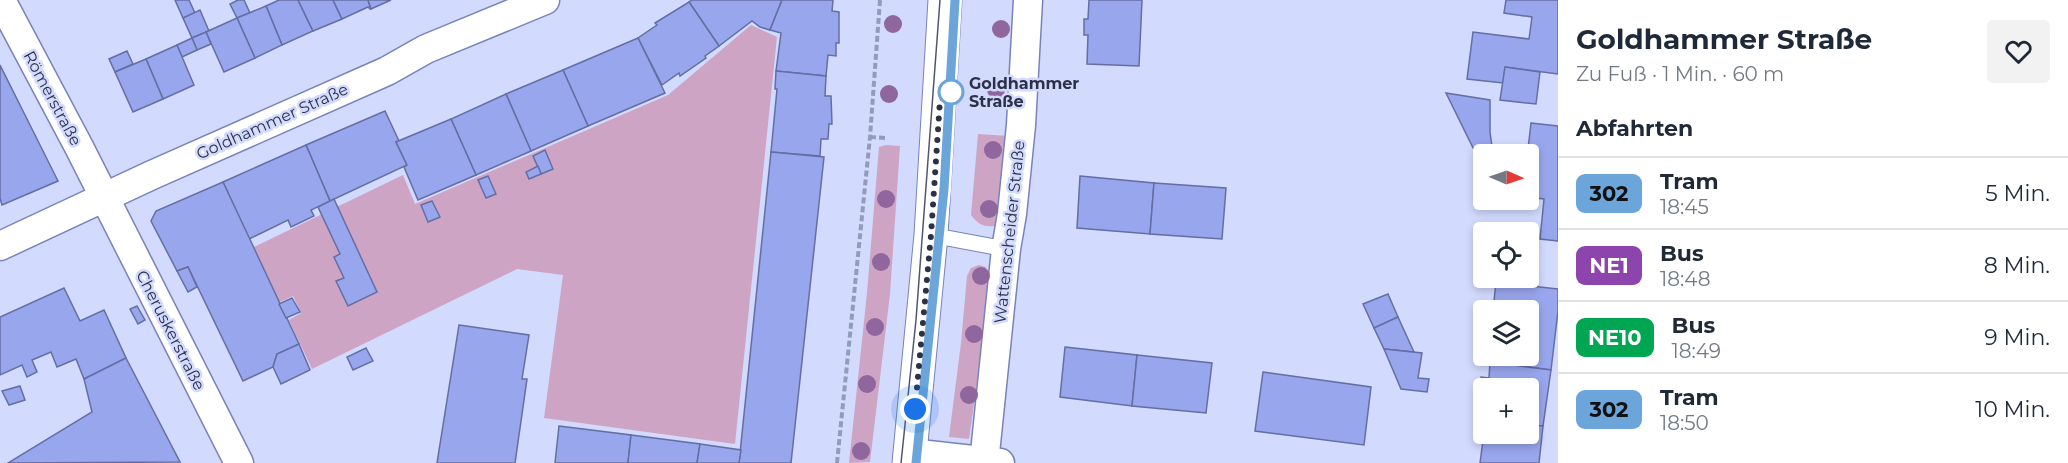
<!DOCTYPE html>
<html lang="de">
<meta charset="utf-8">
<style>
body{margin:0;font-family:Montserrat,sans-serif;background:#f2f2f3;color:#1f2937;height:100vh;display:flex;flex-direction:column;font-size:22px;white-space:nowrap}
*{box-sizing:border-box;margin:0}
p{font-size:20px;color:#747a83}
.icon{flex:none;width:33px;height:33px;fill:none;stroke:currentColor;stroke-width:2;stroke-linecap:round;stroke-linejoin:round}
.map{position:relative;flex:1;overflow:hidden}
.drawer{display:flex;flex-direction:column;background:#fff;width:510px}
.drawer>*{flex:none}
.badge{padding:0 12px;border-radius:9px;font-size:21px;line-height:39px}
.needle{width:39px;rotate:92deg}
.fabs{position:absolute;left:1473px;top:144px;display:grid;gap:12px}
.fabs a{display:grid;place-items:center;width:66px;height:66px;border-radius:6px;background:#fff;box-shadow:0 3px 9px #0003;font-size:30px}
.you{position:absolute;width:30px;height:30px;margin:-15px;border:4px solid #fff;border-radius:50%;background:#1a73e8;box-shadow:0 0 0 9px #1a73e833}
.map>.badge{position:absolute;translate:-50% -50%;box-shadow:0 0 0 3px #fff}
h2{padding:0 18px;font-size:22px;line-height:54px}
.round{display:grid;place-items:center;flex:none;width:63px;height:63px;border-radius:6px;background:#f2f2f3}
.headline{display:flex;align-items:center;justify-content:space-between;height:102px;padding:0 18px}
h1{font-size:28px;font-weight:700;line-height:45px}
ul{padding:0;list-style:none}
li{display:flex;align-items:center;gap:18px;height:72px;padding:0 18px;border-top:2px solid #e0e1e3}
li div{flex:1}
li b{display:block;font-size:22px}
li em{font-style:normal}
li .badge{min-width:66px;font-weight:700;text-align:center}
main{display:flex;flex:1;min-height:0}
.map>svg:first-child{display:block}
.green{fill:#cea4c4}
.building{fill:#98a6ed;stroke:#646ea4;stroke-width:1.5}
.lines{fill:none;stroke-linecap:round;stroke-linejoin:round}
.lane-casing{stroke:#7883ba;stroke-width:17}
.street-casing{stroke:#7883ba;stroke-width:31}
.secondary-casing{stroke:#7883ba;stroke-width:35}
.path{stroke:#949bba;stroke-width:4;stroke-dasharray:6 3;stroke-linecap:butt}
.lane{stroke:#fff;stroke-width:15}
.street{stroke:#fff;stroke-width:28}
.secondary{stroke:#fff;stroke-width:33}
.tram{stroke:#515670;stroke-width:1.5}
.tree{fill:#8f669d}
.line-casing{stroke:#fff;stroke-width:14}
.line{stroke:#6ba5d9;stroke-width:9}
.walk{stroke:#2c3148;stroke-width:6;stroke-dasharray:0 10.8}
.stop-dot{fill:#fff;stroke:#6ba5d9;stroke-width:3}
.labels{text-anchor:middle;stroke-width:5;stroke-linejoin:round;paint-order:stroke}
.stop-label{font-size:16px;font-weight:bold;fill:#2c3148;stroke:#d2dafe;text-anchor:start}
.street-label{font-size:16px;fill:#2c3148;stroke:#d2dafe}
</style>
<main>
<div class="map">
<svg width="1558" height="463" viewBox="0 0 1558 463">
<rect width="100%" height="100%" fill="#d2dafe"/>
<g class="green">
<polygon points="751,25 777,37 735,444 544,418 563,275 517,269 312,369 289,320 301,313 293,296 280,302 254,247 403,175 415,204 668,95"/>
<path d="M978 134 1009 136 996 226C983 227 979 225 971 215Z"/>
<polygon points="886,145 900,146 890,294 870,462 849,463 867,293 879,147"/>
<polygon points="979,265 986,267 988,278 982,347 969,439 949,437 961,343 967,276 971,268"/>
</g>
<g class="building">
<polygon points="175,0 189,0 195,13 183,18"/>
<polygon points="238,0 244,0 250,13 237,18 230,4"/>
<polygon points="279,0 298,0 313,31 282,45 266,6"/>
<polygon points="298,0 333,0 342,19 313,31"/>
<polygon points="333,0 368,0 371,9 370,9 368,7 342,19"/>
<polygon points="368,0 391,0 371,9"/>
<polygon points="692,0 782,0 770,30 760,27 752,21 719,46 689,2"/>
<polygon points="782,0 833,0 832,11 839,12 839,43 836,43 836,56 828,55 826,76 776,71 781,33 770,30"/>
<polygon points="1089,0 1142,0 1139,66 1087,64 1088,35 1084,35 1084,19 1088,19"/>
<polygon points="1506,0 1558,0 1558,74 1505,67 1503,83 1467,79 1473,32 1529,39 1532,17 1504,13"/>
<polygon points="689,2 719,46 705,56 706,58 680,76 679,73 662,85 638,38 657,25 655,23"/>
<polygon points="266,6 282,45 255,58 237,18"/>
<polygon points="200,10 209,31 192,38 183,18"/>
<polygon points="237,18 255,58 224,72 206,32"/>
<polygon points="206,32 211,44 197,50 192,38"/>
<polygon points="192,38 197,50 182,57 177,45"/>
<polygon points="638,38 665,93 588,126 563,70"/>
<polygon points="177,45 194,85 163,99 146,59"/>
<polygon points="127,51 133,64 115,72 109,59"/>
<polygon points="146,59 163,99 133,112 115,72"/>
<polygon points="0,65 58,181 2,205 0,198"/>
<polygon points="1505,67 1540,72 1536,104 1500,100"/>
<polygon points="563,70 588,126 531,151 506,94"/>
<polygon points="776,71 826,76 825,96 831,96 832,124 829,124 828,139 821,139 820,156 771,152 777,89 775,89"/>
<polygon points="1446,93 1490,100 1490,132 1493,154 1484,154 1482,166"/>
<polygon points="506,94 531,151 476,175 451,119"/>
<polygon points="385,111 399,141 396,142 407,165 330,201 306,145"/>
<polygon points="451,119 476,175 418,200 404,167 407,165 396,142"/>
<polygon points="1531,123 1558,126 1558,241 1540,239 1544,199 1528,197 1528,154 1518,154 1519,148 1528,149"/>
<polygon points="306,145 330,201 311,210 314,216 291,227 288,220 249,239 223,182"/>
<polygon points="545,150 553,169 541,174 533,156"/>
<polygon points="771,152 824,157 791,463 739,463"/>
<polygon points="538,166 541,174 529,179 526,172"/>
<polygon points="488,176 496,194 486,198 478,180"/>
<polygon points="1080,176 1154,183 1150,234 1077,228"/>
<polygon points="223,182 299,344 277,354 273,367 243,381 188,267 177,271 151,221 156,211"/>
<polygon points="1154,183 1226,188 1222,239 1150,234"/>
<polygon points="334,199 377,292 348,306 336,281 344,278 334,257 340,254 318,207"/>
<polygon points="432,201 440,217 428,222 421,205"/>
<polygon points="188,267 197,287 188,292 177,271"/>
<polygon points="1496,282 1558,289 1558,311 1551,370 1488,362 1488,356 1528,356 1528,310 1493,310"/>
<polygon points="64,288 80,321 104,310 126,358 84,379 76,359 57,367 51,352 32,360 37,372 27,377 22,365 0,375 0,317"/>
<polygon points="1388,294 1398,317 1374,328 1363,304"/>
<polygon points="292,298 300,312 286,318 279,304"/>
<polygon points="137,306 145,320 138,324 130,309"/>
<polygon points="1398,317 1414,352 1384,349 1374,328"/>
<polygon points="459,325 529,335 522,379 527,379 515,463 437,463"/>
<polygon points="299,344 310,370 281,384 273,367 277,354"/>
<polygon points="1065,347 1137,355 1132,406 1060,397"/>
<polygon points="366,348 373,361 353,370 347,357"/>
<polygon points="1384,349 1422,353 1418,378 1429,379 1427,392 1401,389"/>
<polygon points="1137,355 1212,363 1206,413 1132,406"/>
<polygon points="126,358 180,462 8,463 92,412 84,379"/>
<polygon points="1490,362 1551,370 1543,426 1528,425 1528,388 1484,388 1484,402 1479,401 1481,377 1489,378"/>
<polygon points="1263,372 1371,387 1364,445 1255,431"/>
<polygon points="20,386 25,400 9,405 2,391"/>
<polygon points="1528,425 1543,426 1539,463 1480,463 1484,433 1528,434"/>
<polygon points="559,426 631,435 628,463 555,463"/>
<polygon points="631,435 700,444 697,463 628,463"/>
<polygon points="700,444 741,450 739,463 697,463"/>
</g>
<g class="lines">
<g class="lane-casing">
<polyline id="lane" points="931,235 1006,249"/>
</g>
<g class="street-casing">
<g id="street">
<polyline points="1,0 79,147 239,463"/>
<polyline points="0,246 152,175 387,71 426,49 545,0"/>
<polyline points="910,453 1000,463"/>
<polyline points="984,463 1006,249 1012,214 1021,125 1028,0"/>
</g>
</g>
<g class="secondary-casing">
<polyline id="secondary" points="909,463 931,235 945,0"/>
</g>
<g class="path">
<polyline points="870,137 886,138"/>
<polyline points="837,463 870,137 880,0"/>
</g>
<use href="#lane" class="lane"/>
<use href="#street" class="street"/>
<use href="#secondary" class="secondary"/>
<g class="tram">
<polyline points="901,463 916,320 940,0"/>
<polyline points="916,463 944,189 955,0"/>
</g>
</g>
<g class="tree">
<circle cx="893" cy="24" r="9"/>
<circle cx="1001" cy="29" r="9"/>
<circle cx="996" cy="90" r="9"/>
<circle cx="889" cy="94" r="9"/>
<circle cx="993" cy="150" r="9"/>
<circle cx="886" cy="199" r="9"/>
<circle cx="989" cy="209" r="9"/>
<circle cx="881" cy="262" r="9"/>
<circle cx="981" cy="276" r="9"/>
<circle cx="875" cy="327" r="9"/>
<circle cx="974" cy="334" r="9"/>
<circle cx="867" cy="384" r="9"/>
<circle cx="969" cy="395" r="9"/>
<circle cx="861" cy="451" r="9"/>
</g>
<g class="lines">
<g class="line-casing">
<polyline id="line" points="916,463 944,189 955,0"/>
</g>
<use href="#line" class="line"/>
<polyline class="walk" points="915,409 931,235 940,100 951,92"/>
</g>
<circle class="stop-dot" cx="951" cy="92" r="12"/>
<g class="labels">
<g class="stop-label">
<text x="969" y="89">Goldhammer<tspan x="969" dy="18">Straße</tspan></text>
</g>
<g class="street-label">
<text transform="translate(53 98) rotate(62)" y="6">Römerstraße</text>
<text transform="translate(272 121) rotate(-24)" y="6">Goldhammer Straße</text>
<text transform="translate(1009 232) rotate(-84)" y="6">Wattenscheider Straße</text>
<text transform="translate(171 330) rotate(63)" y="6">Cheruskerstraße</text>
</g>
</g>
</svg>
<div class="fabs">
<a><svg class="needle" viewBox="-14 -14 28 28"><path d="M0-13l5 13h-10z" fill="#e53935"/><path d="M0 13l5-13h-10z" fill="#747a83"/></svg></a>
<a><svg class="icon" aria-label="locate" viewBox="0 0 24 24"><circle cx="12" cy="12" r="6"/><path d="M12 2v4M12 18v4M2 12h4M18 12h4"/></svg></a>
<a><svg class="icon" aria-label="layers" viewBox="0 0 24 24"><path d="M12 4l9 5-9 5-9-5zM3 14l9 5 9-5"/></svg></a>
<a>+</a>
</div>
<div class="you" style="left:915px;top:409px"></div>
</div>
<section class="drawer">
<div class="headline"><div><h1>Goldhammer Straße</h1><p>Zu Fuß · 1 Min. · 60 m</p></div><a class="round"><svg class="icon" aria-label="heart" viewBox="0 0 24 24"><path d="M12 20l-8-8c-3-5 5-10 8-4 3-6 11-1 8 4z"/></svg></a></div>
<h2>Abfahrten</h2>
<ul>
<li><span class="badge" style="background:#6ba5d9;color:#111">302</span><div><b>Tram</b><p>18:45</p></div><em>5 Min.</em></li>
<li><span class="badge" style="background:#8e44ad;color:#fff">NE1</span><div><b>Bus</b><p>18:48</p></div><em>8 Min.</em></li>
<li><span class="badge" style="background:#00a651;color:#fff">NE10</span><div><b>Bus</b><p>18:49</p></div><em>9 Min.</em></li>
<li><span class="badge" style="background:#6ba5d9;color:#111">302</span><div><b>Tram</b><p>18:50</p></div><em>10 Min.</em></li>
</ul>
</section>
</main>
